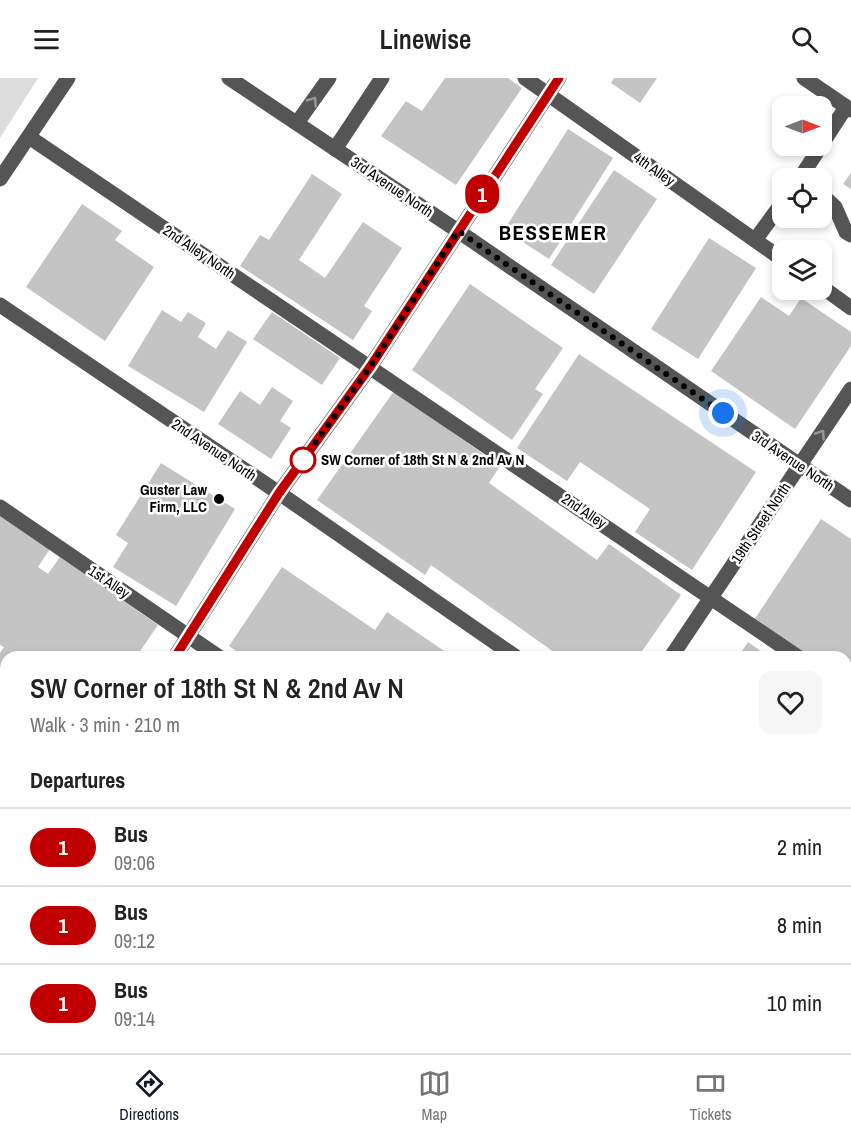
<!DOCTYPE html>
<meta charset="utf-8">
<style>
body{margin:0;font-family:"Archivo Narrow",sans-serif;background:#f6f6f6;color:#222;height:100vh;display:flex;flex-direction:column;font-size:22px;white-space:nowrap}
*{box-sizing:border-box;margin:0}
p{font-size:20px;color:#767676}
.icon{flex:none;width:33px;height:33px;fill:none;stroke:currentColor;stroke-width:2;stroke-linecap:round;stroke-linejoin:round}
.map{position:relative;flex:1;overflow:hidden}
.drawer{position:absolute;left:0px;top:573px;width:852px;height:402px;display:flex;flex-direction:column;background:#fff;border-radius:18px 18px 0 0;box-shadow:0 3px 9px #0003}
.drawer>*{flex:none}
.badge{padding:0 12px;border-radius:20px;font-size:21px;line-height:39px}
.needle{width:39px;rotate:90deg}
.controls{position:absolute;left:772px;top:18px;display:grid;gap:12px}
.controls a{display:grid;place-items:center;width:60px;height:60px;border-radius:12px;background:#fff;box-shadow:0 3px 9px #0003;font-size:30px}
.you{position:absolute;width:30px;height:30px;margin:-15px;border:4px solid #fff;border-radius:50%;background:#1a73e8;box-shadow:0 0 0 9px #1a73e833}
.map>.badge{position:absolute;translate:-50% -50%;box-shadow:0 0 0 3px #fff}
h2{padding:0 30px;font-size:22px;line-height:54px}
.round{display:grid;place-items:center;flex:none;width:63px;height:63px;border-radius:12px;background:#f6f6f6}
.overview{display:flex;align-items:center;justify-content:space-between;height:102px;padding:0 30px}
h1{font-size:28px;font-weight:600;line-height:45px}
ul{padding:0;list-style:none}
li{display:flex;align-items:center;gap:18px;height:78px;padding:0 30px;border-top:2px solid #e0e0e0}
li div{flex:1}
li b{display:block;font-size:22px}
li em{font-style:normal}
li .badge{min-width:66px;font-weight:700;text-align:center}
header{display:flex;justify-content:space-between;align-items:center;height:78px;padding:0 30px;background:#fff;font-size:27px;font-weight:600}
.menu{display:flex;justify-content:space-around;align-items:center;height:84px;border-top:2px solid #e0e0e0;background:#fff;font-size:16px;color:#767676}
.menu a{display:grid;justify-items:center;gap:3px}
.menu .current{color:#111827}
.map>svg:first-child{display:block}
.green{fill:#dcdcdc}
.building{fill:#c4c4c4}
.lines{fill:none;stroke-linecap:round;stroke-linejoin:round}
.minor{stroke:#555;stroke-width:15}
.oneway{stroke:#999}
.line-casing{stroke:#fff;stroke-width:14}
.line{stroke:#c00000;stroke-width:9}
.walk{stroke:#000;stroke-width:6;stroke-dasharray:0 10.8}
.stop-dot{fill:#fff;stroke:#c00000;stroke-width:3}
.poi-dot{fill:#000;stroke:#fff;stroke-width:2}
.labels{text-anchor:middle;stroke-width:5;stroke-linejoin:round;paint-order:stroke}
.street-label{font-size:15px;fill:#000;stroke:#fff}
.stop-label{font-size:15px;font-weight:bold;fill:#000;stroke:#fff;text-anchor:start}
.poi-label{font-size:15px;font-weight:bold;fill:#000;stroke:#fff;text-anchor:end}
.district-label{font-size:21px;font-weight:bold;letter-spacing:1.5px;fill:#000;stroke:#fff}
</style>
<header><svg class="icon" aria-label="menu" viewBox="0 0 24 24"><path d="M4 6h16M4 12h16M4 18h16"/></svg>Linewise<svg class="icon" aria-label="search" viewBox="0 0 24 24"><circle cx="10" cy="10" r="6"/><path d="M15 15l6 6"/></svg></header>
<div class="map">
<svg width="851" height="975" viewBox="0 0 851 975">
<rect width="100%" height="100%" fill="#fff"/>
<polygon class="green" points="0,0 38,0 0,60"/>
<g class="building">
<polygon points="445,0 508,0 522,10 456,107 381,58 406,23 422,33"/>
<polygon points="614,0 657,0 640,25 611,5"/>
<polygon points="568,51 613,80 549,181 504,152"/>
<polygon points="614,92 657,121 594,216 551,187"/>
<polygon points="851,95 851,111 843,106"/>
<polygon points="312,96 342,116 299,182 325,200 363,144 402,170 364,228 372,233 353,262 240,188 260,157 269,162"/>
<polygon points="82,126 122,153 115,162 154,189 105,263 26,209"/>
<polygon points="709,160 756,190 698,281 651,251"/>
<polygon points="470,206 563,270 535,311 543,316 512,362 412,292"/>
<polygon points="761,219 789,238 801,220 851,254 851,268 795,351 711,293"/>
<polygon points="162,232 181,244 188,234 206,245 198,259 216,271 228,252 247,264 204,334 128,288"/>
<polygon points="272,234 340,280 322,307 253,261"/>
<polygon points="579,276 756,394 692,492 635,454 650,431 580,384 567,403 517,370"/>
<polygon points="272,309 293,323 280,343 291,350 271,381 218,346 240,313 260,327"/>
<polygon points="394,313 500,388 489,405 597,482 609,466 681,517 638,579 561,579 431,487 425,497 317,422"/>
<polygon points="161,385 235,431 176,528 113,489 128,465 116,457"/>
<polygon points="0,437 50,471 38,489 48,496 60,479 158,547 136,579 6,579 6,596 0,592 0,575 4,569 0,567"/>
<polygon points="821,441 851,461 851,607 846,604 846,579 809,579 754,542"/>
<polygon points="282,489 375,552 387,534 453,579 245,579 229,568"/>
<polygon points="748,564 769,579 738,579"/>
<polygon points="848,627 851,629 850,774 846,771 846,629"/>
<polygon points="846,850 851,854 851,975 826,975 828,969 846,969"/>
<polygon points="774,969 782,969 791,975 770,975"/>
</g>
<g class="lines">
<g class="minor">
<polyline points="229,0 458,153 851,422"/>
<polyline points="525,0 783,182"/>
<polyline points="804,0 851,32"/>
<polyline points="297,45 329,0"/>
<polyline points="29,59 798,579"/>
<polyline points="822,66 846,29"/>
<polyline points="335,71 382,0"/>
<polyline points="800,100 821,68"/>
<polyline points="0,101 68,0"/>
<polyline points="822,117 835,129 846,154 851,157"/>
<polyline points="755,162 783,124"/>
<polyline points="822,209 851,230"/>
<polyline points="0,227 279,415 516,579"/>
<polyline points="0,429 219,579"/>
<polyline points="175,579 279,415 370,289 559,0"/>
<polyline points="671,579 851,311"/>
<polyline points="846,612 851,616"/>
<polyline points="0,629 6,633"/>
<polyline points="846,803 851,807"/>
<polyline points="0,838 6,829"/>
<polyline points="0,938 6,942"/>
<polyline points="44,969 53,975"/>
<polyline points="496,969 505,975"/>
<polyline points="793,969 802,975"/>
<polyline points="407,975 411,969"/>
</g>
</g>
<defs><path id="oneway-chevron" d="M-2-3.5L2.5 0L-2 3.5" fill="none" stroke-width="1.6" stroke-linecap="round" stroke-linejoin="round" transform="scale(1.5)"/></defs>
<g class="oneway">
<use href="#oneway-chevron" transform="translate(313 23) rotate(-55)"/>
<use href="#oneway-chevron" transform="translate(821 356) rotate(-56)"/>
</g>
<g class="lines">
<g class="line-casing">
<polyline id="line" points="175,579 279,415 370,289 559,0"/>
</g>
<use href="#line" class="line"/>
<polyline class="walk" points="303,382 370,289 458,153 723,335"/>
</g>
<circle class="stop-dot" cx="303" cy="382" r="12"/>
<circle class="poi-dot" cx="219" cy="421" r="6"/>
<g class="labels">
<g class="street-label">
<text transform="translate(654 91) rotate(35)" y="5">4th Alley</text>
<text transform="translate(392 109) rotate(34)" y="5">3rd Avenue North</text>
<text transform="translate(199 174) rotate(34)" y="5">2nd Alley North</text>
<text transform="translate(214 372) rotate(34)" y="5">2nd Avenue North</text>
<text transform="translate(793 383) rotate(34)" y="5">3rd Avenue North</text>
<text transform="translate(584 433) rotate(34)" y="5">2nd Alley</text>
<text transform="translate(761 445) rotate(-56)" y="5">19th Street North</text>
<text transform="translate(109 504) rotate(34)" y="5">1st Alley</text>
</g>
<g class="stop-label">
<text x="321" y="387">SW Corner of 18th St N &amp; 2nd Av N</text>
</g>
<g class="poi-label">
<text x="207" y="417">Guster Law<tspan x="207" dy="17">Firm, LLC</tspan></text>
</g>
<g class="district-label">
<text x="553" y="162">BESSEMER</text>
</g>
</g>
</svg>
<div class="controls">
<a><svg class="needle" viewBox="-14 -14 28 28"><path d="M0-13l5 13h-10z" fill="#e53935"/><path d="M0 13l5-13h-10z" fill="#767676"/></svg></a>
<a><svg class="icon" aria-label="locate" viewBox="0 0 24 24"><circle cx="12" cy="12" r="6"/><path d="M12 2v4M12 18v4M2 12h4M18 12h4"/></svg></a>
<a><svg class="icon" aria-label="layers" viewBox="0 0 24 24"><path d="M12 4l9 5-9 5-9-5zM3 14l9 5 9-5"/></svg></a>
</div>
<div class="you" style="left:723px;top:335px"></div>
<b class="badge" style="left:482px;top:116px;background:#c00000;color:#fff">1</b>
<section class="drawer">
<div class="overview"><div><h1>SW Corner of 18th St N &amp; 2nd Av N</h1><p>Walk · 3 min · 210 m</p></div><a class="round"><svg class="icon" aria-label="heart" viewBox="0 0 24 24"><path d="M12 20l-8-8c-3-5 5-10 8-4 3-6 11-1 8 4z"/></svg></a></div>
<h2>Departures</h2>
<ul>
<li><span class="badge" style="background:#c00000;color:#fff">1</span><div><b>Bus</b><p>09:06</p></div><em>2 min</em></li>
<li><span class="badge" style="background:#c00000;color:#fff">1</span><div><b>Bus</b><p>09:12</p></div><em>8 min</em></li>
<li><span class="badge" style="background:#c00000;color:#fff">1</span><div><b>Bus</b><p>09:14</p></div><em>10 min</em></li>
</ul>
</section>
</div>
<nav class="menu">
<a class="current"><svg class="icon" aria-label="directions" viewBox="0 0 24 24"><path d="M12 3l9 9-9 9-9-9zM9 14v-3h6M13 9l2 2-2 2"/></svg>Directions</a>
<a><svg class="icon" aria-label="map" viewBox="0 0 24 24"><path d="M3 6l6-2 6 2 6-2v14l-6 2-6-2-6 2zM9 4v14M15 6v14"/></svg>Map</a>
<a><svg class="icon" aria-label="tickets" viewBox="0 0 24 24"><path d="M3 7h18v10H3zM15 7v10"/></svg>Tickets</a>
</nav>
